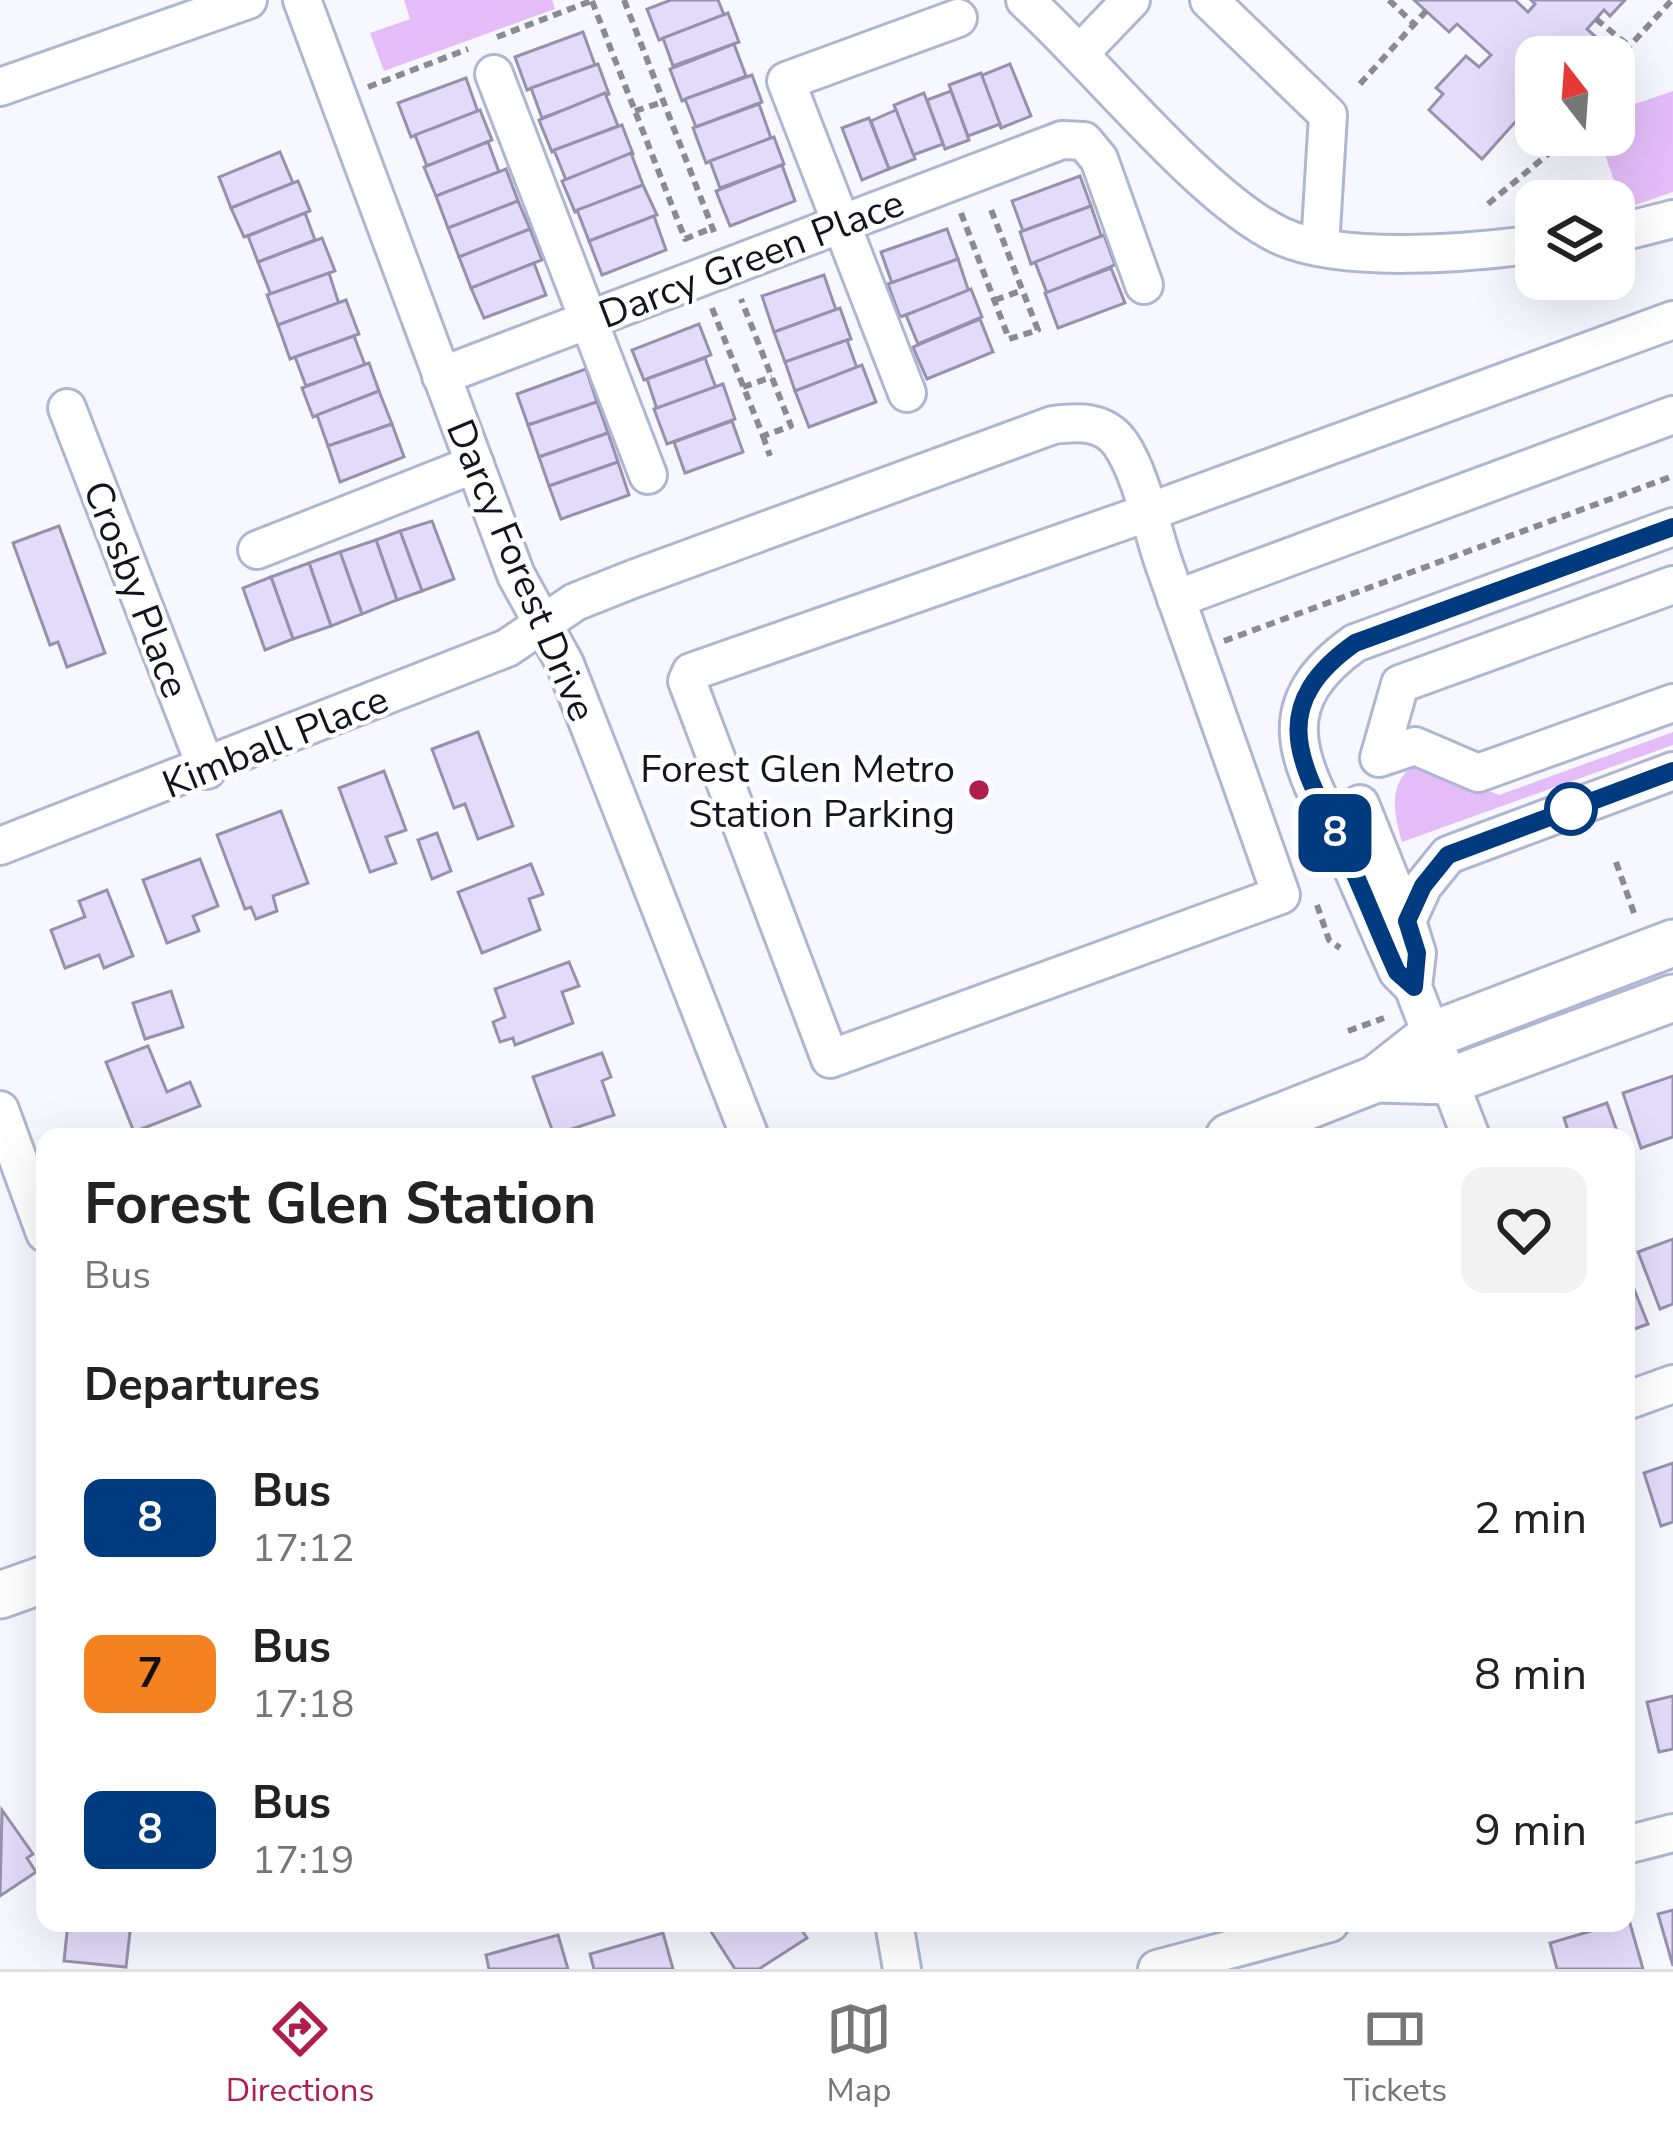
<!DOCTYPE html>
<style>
body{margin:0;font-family:"Nunito Sans",sans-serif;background:#f2f2f2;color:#222;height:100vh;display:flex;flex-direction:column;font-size:45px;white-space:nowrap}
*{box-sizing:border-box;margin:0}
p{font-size:39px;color:#767676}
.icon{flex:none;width:66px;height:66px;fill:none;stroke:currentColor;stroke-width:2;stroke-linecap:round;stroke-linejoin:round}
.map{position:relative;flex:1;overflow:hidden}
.details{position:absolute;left:36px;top:1128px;width:1599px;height:804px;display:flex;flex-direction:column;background:#fff;border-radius:24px;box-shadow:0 12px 48px #0002}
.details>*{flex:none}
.badge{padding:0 24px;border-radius:18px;font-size:42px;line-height:78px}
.needle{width:78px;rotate:343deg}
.buttons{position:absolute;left:1515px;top:36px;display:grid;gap:24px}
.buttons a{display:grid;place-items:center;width:120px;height:120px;border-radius:24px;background:#fff;box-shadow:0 12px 48px #0002;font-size:60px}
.map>.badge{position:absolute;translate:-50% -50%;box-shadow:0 0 0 6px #fff}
h2{padding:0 48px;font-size:45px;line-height:108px}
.round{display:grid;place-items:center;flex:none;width:126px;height:126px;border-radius:24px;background:#f2f2f2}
.head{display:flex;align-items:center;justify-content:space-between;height:204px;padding:0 48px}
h1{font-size:57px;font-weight:700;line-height:90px}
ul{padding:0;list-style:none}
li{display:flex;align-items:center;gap:36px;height:156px;padding:0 48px}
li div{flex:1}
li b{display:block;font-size:45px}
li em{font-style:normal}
li .badge{min-width:132px;font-weight:700;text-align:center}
.tabs{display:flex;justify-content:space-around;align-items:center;height:168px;border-top:3px solid #e0e0e0;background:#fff;font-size:33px;color:#767676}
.tabs a{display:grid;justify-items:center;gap:6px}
.tabs .selected{color:#b01e4d}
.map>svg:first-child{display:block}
.green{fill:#e4bdf8}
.building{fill:#e2dbfa;stroke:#9791ad;stroke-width:3}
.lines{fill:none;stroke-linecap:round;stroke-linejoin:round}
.minor-casing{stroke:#b0b5d3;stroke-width:42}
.major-casing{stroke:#b0b5d3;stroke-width:51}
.path{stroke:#898a93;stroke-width:6;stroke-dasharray:9 6;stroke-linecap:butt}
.minor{stroke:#fff;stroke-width:36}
.major{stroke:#fff;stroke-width:45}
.line-casing{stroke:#fff;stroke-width:27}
.line{stroke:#003b80;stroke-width:18}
.poi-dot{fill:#b01e4d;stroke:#fff;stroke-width:4.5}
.stop-dot{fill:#fff;stroke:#003b80;stroke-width:6}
.labels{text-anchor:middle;stroke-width:9;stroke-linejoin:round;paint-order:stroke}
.street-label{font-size:39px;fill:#13141f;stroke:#fff}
.poi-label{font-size:39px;fill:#13141f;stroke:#fff;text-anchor:end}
</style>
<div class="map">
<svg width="1673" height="1969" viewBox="0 0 1673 1969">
<rect width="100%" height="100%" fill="#f7f8ff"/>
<g class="green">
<polygon points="404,0 552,0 555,9 384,71 370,33 410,19"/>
<polygon points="1673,91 1673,192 1624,209 1598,135 1614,135 1614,111"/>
<path d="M1673 732V745L1402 842C1393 813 1387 778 1420 762L1499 795Z"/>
</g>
<g class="building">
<polygon points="671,0 718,0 724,15 659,40 647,9"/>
<polygon points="1414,0 1515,0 1528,12 1535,4 1531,0 1625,0 1610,16 1604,10 1587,29 1595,36 1575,57 1536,57 1536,99 1482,159 1429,110 1443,94 1436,88 1466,56 1479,67 1491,55 1457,24 1449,32"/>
<polygon points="728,13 739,42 673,66 663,38"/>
<polygon points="583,32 595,65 527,90 515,57"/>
<polygon points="734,44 746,76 682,101 670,69"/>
<polygon points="598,64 609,94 542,118 531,88"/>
<polygon points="1010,64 1031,116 1001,128 980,76"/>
<polygon points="981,73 1000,124 968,136 949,85"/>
<polygon points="752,75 762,102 696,127 685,99"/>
<polygon points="466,78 478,112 411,137 398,103"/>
<polygon points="951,91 969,140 945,149 927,100"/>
<polygon points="605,93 618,126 552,152 539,120"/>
<polygon points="924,93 943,144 913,155 894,105"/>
<polygon points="759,104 771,138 706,163 693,128"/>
<polygon points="480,110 492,140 427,166 415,135"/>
<polygon points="896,110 915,159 889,169 871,121"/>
<polygon points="869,118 889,169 862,180 842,128"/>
<polygon points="622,125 633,154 566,180 554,150"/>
<polygon points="774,137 784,164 720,188 710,161"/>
<polygon points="488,142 499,172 436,196 424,167"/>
<polygon points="280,152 293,183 231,208 219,177"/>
<polygon points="631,153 643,185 575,212 562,181"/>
<polygon points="782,165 795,201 730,226 716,191"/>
<polygon points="506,169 518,201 448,228 436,196"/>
<polygon points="1080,176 1091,206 1023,231 1012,201"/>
<polygon points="298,181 310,211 244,237 231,208"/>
<polygon points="643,185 657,215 589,241 577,210"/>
<polygon points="518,201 530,229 459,257 448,228"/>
<polygon points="1091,206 1102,238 1031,264 1020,232"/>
<polygon points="305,213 315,240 258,262 248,236"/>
<polygon points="654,216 666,250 602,275 589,241"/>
<polygon points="530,229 542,260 471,288 459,257"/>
<polygon points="947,229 958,259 892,283 881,252"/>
<polygon points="1104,235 1115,265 1047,293 1035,262"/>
<polygon points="322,238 335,271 271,295 258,262"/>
<polygon points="958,259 969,292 900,317 888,284"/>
<polygon points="534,263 546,295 484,318 471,288"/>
<polygon points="1111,268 1125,303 1058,328 1045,293"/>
<polygon points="329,273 339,304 278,325 267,295"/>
<polygon points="824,275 836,310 774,332 762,296"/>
<polygon points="971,289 982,317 918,344 906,315"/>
<polygon points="346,300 359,334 290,359 278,325"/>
<polygon points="840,308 851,339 785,362 774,332"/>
<polygon points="980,319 993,352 927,379 913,347"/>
<polygon points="699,324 711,355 644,380 632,350"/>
<polygon points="354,336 365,365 306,386 295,357"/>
<polygon points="847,340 857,368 795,391 785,362"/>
<polygon points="705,358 716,388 657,409 647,379"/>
<polygon points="369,363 379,391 313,417 302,388"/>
<polygon points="862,365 876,402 809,427 795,391"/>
<polygon points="586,369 597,402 528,425 517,394"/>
<polygon points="723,384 735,419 667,444 654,409"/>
<polygon points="379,391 392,424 328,446 317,415"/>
<polygon points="597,402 608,433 539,457 528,425"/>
<polygon points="732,421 743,452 685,473 674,442"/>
<polygon points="392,424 404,457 340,482 328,446"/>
<polygon points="608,433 618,462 549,486 539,457"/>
<polygon points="618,462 629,495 561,519 549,486"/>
<polygon points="432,521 454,579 422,591 400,531"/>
<polygon points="59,526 105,653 67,667 58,642 50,645 13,543"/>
<polygon points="400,531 422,591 397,600 376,540"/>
<polygon points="376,540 397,600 362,614 340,552"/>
<polygon points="340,552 362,614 331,626 309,563"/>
<polygon points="309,563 331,626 293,639 271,577"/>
<polygon points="271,577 293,639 265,650 243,588"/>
<polygon points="478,732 513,826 478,839 465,804 454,808 432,749"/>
<polygon points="384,771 406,830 386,837 396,863 370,872 339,788"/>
<polygon points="281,811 308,883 273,896 277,911 256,919 251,907 245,909 217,835"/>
<polygon points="437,833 451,871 432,879 418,840"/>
<polygon points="200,859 218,906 193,916 199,931 167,943 143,880"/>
<polygon points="531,864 543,894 529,899 540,930 482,953 458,892"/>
<polygon points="107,890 133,956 104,968 99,955 65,968 51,930 85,917 79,901"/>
<polygon points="569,962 579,986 562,992 573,1023 515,1045 513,1038 500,1042 493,1022 505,1017 495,989"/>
<polygon points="171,991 183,1027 145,1039 133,1003"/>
<polygon points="148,1046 167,1092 190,1082 200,1106 134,1132 106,1062"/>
<polygon points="602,1053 611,1077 602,1081 614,1115 554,1135 533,1077"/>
<polygon points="1673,1076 1673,1137 1641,1148 1623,1093"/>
<polygon points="1607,1103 1619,1137 1570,1137 1564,1118"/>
<polygon points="1673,1239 1673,1304 1660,1309 1638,1252"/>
<polygon points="1626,1269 1648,1324 1626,1332"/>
<polygon points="1673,1463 1673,1522 1661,1526 1644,1473"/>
<polygon points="1673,1696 1673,1749 1659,1752 1647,1702"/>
<polygon points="2,1810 33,1854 27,1858 36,1872 0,1896"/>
<polygon points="1673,1910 1673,1966 1658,1914"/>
<polygon points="1629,1920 1643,1969 1557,1969 1550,1943"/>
<polygon points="68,1923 131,1923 126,1967 64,1961"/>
<polygon points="721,1923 797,1923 807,1938 759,1969 735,1969 710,1930"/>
<polygon points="663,1933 673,1969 594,1969 590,1954"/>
<polygon points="558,1935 568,1969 489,1969 486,1955"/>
</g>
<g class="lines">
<g class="minor-casing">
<g id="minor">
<polyline points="302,0 516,575 565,664 750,1137"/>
<path d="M1025 0C1094 62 1203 200 1281 236 1343 264 1469 253 1536 244"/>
<polyline points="1209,0 1328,115 1320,247"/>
<polyline points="1082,51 1131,0"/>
<polyline points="494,74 648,475"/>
<polyline points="0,87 248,0"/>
<polyline points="1614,234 1673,219"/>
<polyline points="441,376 1062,140 1084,141 1099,159 1144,285"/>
<polyline points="907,393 786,81 958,18"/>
<polyline points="67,408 207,770"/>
<polyline points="257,550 475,464"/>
<polyline points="1673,585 1400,684 1379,758 1415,746 1478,773 1673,703"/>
<polyline points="1176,599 1673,415"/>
<polyline points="1360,804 1407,921 1417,953 1413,987 1471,1137"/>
<path d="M0 846 507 648 575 602 633 579 1053 425C1078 422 1103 420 1120 443 1142 475 1151 527 1164 564 1203 674 1242 785 1281 895L830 1059 687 681 691 672 1124 521 1146 513 1673 320"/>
<polyline points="1407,921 1423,886 1448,855 1673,771"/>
<path d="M1413 987 1398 972C1381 936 1366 898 1349 861 1310 774 1256 713 1355 643L1673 527"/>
<polyline points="0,1110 45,1233"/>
<polyline points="1626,1401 1673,1384"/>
<polyline points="1626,1845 1673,1833"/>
<polyline points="894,1923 902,1969"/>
<polyline points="1157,1969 1330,1923"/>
</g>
</g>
<g class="major-casing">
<g id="major">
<polyline points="1376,1079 1449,1081 1673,998"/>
<polyline points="1229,1137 1376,1079 1432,1035 1673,943"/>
<polyline points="0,1595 45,1579"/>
</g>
</g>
<g class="path">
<polyline points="624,0 716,237"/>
<polyline points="1389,0 1416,26"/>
<polyline points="592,1 685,239 712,228"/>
<polyline points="1596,19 1629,46"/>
<polyline points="497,37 591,1"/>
<polyline points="1614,63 1672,0"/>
<polyline points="1360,84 1426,11"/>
<polyline points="368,87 468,49"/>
<polyline points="1530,106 1536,111"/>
<polyline points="635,111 663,102"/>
<polyline points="1488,204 1571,135"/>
<polyline points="961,213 1009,339 1038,330 990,207"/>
<polyline points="995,300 1023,290"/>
<polyline points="712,308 763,436 791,426 741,299"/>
<polyline points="743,387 772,377"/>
<polyline points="763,436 770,456"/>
<polyline points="1224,641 1673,476"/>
<polyline points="1616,862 1635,916"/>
<polyline points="1317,905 1329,940 1340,948"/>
<polyline points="1348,1031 1384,1018"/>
</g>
<use href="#minor" class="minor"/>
<use href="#major" class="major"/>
</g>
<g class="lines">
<g class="line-casing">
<path id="line" d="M1673 527 1355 643C1256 713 1309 774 1349 861 1366 898 1380 935 1397 972L1414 987 1417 953 1407 921 1423 886 1448 855 1673 771"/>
</g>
<use href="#line" class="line"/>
</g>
<circle class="poi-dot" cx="979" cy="790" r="12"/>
<circle class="stop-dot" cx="1571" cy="809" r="24"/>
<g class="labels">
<g class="street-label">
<text transform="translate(751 258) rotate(-21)" y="14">Darcy Green Place</text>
<text transform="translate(522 570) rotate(67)" y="14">Darcy Forest Drive</text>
<text transform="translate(137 589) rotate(69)" y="14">Crosby Place</text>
<text transform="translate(275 741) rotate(-22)" y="14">Kimball Place</text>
</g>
<g class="poi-label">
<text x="955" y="782">Forest Glen Metro<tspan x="955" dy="45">Station Parking</tspan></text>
</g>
</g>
</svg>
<div class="buttons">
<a><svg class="needle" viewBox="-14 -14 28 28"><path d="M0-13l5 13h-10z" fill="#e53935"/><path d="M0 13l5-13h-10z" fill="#767676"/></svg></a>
<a><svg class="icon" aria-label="layers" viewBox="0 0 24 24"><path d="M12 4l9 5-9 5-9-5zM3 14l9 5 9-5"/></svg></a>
</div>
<b class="badge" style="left:1335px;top:833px;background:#003b80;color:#fff">8</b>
<section class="details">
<div class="head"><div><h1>Forest Glen Station</h1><p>Bus</p></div><a class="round"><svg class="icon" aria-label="heart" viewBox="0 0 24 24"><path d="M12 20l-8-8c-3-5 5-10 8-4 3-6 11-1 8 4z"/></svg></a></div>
<h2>Departures</h2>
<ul>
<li><span class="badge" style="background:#003b80;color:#fff">8</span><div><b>Bus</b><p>17:12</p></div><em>2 min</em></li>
<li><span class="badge" style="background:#f58220;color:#111">7</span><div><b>Bus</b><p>17:18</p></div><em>8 min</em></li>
<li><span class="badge" style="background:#003b80;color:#fff">8</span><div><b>Bus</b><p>17:19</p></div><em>9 min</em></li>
</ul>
</section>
</div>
<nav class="tabs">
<a class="selected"><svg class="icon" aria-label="directions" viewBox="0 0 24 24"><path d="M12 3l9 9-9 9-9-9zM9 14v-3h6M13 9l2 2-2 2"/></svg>Directions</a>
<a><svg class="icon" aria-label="map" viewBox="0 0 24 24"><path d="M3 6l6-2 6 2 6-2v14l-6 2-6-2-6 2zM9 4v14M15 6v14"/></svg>Map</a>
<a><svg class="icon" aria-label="tickets" viewBox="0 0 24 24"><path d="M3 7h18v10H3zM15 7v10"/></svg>Tickets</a>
</nav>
